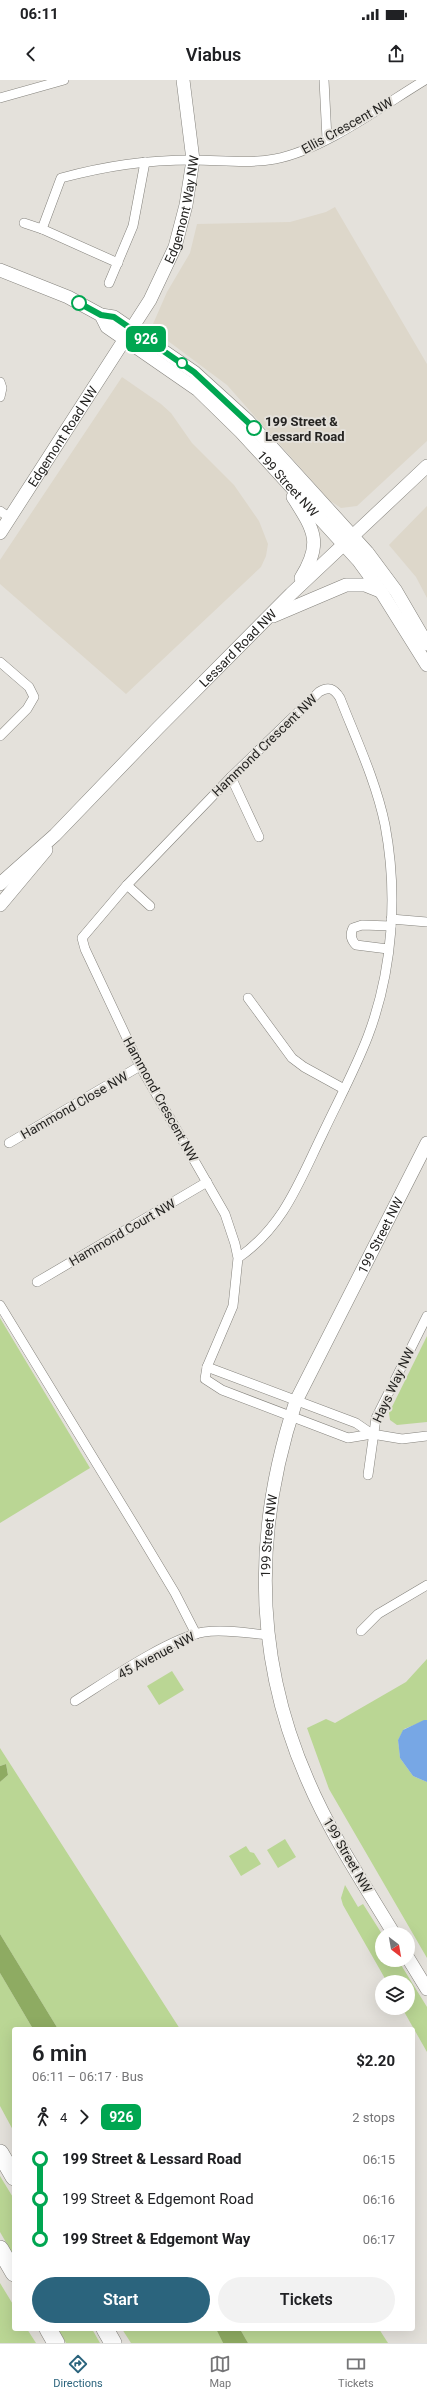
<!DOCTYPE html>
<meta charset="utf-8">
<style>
body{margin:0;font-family:Roboto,sans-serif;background:#f2f2f2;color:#202124;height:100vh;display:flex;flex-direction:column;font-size:15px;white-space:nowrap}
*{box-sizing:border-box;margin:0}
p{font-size:13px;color:#757577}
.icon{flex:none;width:22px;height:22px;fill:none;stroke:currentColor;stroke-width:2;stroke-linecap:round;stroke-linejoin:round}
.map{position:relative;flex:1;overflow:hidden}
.sheet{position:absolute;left:12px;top:1947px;width:403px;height:304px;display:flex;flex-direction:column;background:#fff;border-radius:4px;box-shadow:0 4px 16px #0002}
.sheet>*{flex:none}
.badge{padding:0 8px;border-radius:6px;font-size:14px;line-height:26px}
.needle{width:26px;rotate:149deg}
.buttons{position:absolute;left:375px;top:1847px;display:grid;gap:8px}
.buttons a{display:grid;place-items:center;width:40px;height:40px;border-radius:50%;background:#fff;box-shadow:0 4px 16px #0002;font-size:20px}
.map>.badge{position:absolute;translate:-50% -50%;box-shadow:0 0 0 2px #fff}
.legs{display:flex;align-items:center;gap:6px;height:44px;padding:0 20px;font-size:13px}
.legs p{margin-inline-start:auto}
.head{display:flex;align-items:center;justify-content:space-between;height:68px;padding:0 20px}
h1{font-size:22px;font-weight:600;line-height:30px}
.primary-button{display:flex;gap:8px;margin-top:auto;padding:8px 20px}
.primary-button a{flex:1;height:46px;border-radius:24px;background:#2b647d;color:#fff;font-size:16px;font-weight:600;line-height:46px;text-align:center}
.primary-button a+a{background:#f2f2f2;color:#202124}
ul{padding:0 20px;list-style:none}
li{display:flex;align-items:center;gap:14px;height:40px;font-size:15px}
li i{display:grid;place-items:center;width:6px;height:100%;margin:0 5px;background:currentColor}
li i::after{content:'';width:10px;height:10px;margin:-5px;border:3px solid;border-radius:50%;background:#fff}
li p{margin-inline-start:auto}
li:first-child i{background:linear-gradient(#0000 50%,currentColor 0)}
li:last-child i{background:linear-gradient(currentColor 50%,#0000 0)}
.status{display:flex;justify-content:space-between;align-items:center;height:28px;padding:0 20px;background:#fff;direction:ltr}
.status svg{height:11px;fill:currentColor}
header{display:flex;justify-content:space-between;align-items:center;height:52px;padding:0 20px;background:#fff;font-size:18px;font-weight:600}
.dock{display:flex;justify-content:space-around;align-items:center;height:56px;border-top:1px solid #e0e0e0;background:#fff;font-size:11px;color:#757577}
.dock a{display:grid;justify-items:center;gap:2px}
.dock .current{color:#2b647d}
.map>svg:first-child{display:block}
.built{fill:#ddd7ca}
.green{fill:#bad694}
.forest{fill:#8eab62}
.water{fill:#77a7e5}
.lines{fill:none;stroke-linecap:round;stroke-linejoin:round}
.street-casing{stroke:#84827c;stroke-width:10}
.secondary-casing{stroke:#84827c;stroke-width:14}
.highway-casing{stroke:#84827c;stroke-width:18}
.street{stroke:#fff;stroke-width:9}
.secondary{stroke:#fff;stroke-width:13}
.highway{stroke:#fff;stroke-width:17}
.line-1-casing{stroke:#fff;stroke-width:9}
.line-1{stroke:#00a651;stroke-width:6}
.stop-1-dot{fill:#fff;stroke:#00a651;stroke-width:2}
.labels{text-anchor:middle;stroke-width:4;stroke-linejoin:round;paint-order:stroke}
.street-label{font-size:13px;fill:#242321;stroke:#e4e1db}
.stop-label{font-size:13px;font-weight:bold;fill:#242321;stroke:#e4e1db;text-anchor:start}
</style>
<div class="status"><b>06:11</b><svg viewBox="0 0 49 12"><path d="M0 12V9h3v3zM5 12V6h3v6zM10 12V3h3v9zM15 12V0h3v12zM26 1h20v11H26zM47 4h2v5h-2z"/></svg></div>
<header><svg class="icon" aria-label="back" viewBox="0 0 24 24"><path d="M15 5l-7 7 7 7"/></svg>Viabus<svg class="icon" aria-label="share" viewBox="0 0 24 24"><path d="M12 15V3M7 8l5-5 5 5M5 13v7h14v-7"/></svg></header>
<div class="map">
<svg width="427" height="2263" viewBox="0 0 427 2263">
<rect width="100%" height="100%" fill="#e4e1db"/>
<g class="built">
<polygon points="335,127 427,284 427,361 357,426 341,428 329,420 227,305 156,252 153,244 167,212 190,173 197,144 290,142 326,132"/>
<polygon points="122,297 161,324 171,333 192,363 234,405 259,441 268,464 266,476 261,487 126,614 0,504 0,480"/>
<polygon points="427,426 427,518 416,497 389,465"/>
</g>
<g class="green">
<polygon points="0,1238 90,1388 0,1443"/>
<polygon points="427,1256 427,1342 397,1345 390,1340 389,1333"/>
<polygon points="427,1579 427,1640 404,1649 398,1660 400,1678 413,1696 427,1702 427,1878 329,1709 307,1648 326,1639 335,1643 406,1602"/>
<polygon points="172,1591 184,1610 159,1625 147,1606"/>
<polygon points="0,1668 180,1949 58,1949 0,1854 0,1702 8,1695 6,1684 0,1686"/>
<polygon points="285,1759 296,1777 278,1788 267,1770"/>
<polygon points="246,1766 250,1772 254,1773 261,1784 241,1796 229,1776"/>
<polygon points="345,1805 358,1827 363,1824 382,1854 382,1880 398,1880 427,1927 427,1972 402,1928 408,1928 408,1902 387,1902 343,1825 341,1818"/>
<polygon points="0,1893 33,1949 14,1949 14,2052 0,2026"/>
<polygon points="0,2096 14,2119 14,2176 0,2152"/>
<polygon points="0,2203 14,2226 14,2249 27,2249 36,2263 0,2263"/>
<polygon points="58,2249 92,2249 100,2263 66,2263"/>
<polygon points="122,2249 216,2249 223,2263 131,2263"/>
<polygon points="240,2249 379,2249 388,2263 248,2263"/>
</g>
<g class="forest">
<polygon points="6,1684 8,1695 0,1702 0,1686"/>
<polygon points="0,1854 58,1949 33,1949 0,1893"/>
<polygon points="216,2249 240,2249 248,2263 223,2263"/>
</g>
<polygon class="water" points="424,1640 427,1640 427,1702 413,1696 400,1678 398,1660 403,1650"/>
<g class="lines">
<g class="street-casing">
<g id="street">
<polyline points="324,0 327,59"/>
<polyline points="0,18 64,0"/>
<path d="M24 143 42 149 61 98C106 86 145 80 193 80 220 80 248 84 275 79 323 70 382 26 425 0"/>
<polyline points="42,149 118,183"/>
<polyline points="109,203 133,146 145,82"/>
<polyline points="0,302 2,308 0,317"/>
<polyline points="0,431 10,438"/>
<polyline points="0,582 29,607 34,617 27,629 0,656"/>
<polyline points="231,697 259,757"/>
<polyline points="127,805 150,826"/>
<polyline points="391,839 427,842"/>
<path d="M388 869 356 865C351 860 350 854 353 848L362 845 391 846"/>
<polyline points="248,918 292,978 304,987 344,1009"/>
<polyline points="9,1063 140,986"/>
<path d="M238 1178C284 1146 299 1102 323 1053 338 1021 355 990 368 956 393 890 398 814 385 745 376 701 356 659 340 618 334 608 328 606 319 612L231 697 127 805 82 858 85 869 140 986 225 1134 235 1164 238 1178 233 1226 207 1287 205 1299 222 1310 348 1358 372 1354 402 1359 427 1356"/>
<polyline points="37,1202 207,1102"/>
<polyline points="0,1225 139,1453 175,1513 196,1554"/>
<polyline points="207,1287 356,1343 372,1354"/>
<polyline points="368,1395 376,1338 427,1236"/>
<polyline points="361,1551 378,1534 427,1505"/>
<path d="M75 1621C107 1601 169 1558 204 1552 224 1549 247 1553 267 1555"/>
</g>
</g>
<g class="secondary-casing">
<g id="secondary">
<polyline points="0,190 68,217 101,235 114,237 194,292 248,341 367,472 396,511 427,564"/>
<path id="s1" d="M101 235 107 247 198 310 241 352 358 480 382 513 427 585"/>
<path d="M293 417C314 450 323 463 301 498"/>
<path id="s2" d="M0 453 150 220 175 167 186 125 193 80 183 0"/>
<polyline points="273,536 346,505 365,505 380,511"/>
<path id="s3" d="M0 804 55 755 158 648 291 514 427 386"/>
<polyline points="0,825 46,770"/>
<path id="s4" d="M394 1854C364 1804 331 1755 308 1701 253 1576 253 1450 296 1321L427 1063"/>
<polyline points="408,1878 427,1909"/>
</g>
</g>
<g class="highway-casing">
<g id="highway">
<polyline points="0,2073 14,2097"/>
<polyline points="0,2169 14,2193"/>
<polyline points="48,2249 56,2263"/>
<polyline points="105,2249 113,2263"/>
</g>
</g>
<use href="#street" class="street"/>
<use href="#secondary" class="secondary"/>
<use href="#highway" class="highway"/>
</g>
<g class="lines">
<g class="line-1-casing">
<polyline id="line-1" points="79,223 101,235 114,237 194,292 254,348"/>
</g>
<use href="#line-1" class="line-1"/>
</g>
<g class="stop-1-dot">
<circle cx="79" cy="223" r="7"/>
<circle cx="182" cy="283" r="5"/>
<circle cx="254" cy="348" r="7"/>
</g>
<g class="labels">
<g class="street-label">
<text transform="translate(347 45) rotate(-29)" y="5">Ellis Crescent NW</text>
<text dy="5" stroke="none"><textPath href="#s2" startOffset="374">Edgemont Way NW</textPath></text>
<text dy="5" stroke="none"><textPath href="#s2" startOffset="115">Edgemont Road NW</textPath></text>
<text dy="5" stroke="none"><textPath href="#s1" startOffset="254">199 Street NW</textPath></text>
<text dy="5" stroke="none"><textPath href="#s3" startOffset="335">Lessard Road NW</textPath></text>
<text transform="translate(264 665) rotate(-44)" y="5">Hammond Crescent NW</text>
<text transform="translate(161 1019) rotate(61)" y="5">Hammond Crescent NW</text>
<text transform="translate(74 1025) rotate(-30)" y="5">Hammond Close NW</text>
<text transform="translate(122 1152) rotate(-30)" y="5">Hammond Court NW</text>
<text dy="5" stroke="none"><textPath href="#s4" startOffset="751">199 Street NW</textPath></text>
<text transform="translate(393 1305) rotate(-65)" y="5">Hays Way NW</text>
<text dy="5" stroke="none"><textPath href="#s4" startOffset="427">199 Street NW</textPath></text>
<text transform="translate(156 1575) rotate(-28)" y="5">45 Avenue NW</text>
<text transform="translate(348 1775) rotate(60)" y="5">199 Street NW</text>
</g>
<g class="stop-label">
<text x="265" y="346">199 Street &amp;<tspan x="265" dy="15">Lessard Road</tspan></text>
</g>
</g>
</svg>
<div class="buttons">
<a><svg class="needle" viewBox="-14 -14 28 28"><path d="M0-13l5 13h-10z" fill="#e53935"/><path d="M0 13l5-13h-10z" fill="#757577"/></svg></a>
<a><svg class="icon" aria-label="layers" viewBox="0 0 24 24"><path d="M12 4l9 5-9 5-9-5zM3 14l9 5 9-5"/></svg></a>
</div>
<b class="badge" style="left:146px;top:259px;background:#00a651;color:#fff">926</b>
<section class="sheet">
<div class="head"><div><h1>6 min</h1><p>06:11 – 06:17 · Bus</p></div><b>$2.20</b></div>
<div class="legs"><svg class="icon" aria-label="walk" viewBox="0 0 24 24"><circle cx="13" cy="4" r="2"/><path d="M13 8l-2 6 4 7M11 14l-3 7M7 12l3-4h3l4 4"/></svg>4<svg class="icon" aria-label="forward" viewBox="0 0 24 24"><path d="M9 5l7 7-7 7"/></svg><b class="badge" style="background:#00a651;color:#fff">926</b><p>2 stops</p></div>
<ul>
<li><i style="color:#00a651"></i><b>199 Street &amp; Lessard Road</b><p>06:15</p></li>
<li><i style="color:#00a651"></i><span>199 Street &amp; Edgemont Road</span><p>06:16</p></li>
<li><i style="color:#00a651"></i><b>199 Street &amp; Edgemont Way</b><p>06:17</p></li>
</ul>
<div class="primary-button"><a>Start</a><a>Tickets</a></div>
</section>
</div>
<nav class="dock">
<a class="current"><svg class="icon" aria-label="directions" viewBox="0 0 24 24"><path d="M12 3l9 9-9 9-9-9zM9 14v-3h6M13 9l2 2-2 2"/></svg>Directions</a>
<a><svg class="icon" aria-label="map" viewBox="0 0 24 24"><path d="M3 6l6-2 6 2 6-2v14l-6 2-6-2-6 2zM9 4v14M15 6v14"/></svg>Map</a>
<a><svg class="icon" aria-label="tickets" viewBox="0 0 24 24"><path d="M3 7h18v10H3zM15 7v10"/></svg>Tickets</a>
</nav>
